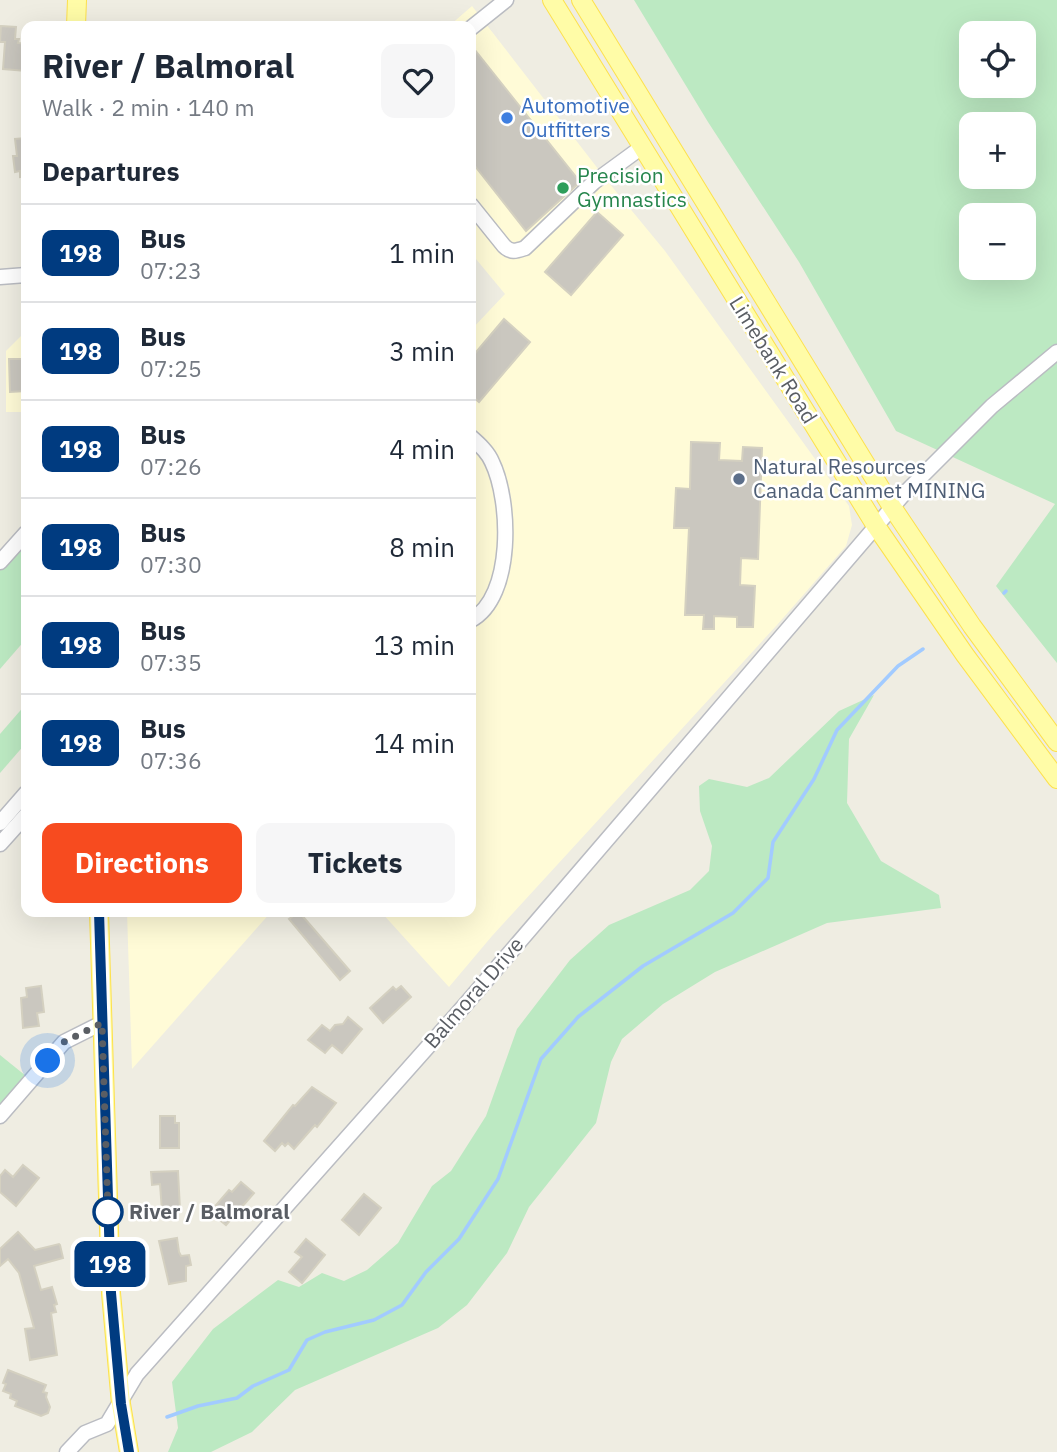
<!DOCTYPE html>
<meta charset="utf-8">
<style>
body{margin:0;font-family:"IBM Plex Sans",sans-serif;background:#f6f6f7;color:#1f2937;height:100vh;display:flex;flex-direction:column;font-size:26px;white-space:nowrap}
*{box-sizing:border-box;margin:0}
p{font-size:23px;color:#747a83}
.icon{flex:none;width:38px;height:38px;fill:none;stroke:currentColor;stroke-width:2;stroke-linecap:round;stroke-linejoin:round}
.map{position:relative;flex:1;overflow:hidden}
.panel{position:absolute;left:21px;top:21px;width:455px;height:896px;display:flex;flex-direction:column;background:#fff;border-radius:14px;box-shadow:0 7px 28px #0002}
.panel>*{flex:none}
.badge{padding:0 14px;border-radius:10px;font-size:24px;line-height:46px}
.tools{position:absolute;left:959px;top:21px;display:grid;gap:14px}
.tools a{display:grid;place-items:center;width:77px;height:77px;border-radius:14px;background:#fff;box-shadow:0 7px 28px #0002;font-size:35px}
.you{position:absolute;width:35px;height:35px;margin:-18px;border:5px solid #fff;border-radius:50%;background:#1a73e8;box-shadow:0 0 0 10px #1a73e833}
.map>.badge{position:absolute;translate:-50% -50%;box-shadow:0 0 0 4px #fff}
h2{padding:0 21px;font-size:26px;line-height:63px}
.round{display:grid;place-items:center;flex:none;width:74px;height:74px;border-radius:14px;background:#f6f6f7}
.summary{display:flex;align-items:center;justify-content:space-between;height:119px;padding:0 21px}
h1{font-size:33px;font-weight:700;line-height:52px}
.cta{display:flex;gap:14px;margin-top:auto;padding:14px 21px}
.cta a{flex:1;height:80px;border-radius:14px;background:#f74b1f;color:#fff;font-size:28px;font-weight:700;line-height:80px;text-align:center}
.cta a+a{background:#f6f6f7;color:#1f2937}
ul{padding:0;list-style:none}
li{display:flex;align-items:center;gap:21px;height:98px;padding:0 21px;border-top:2px solid #e0e1e3}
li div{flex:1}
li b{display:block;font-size:26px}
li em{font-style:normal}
li .badge{min-width:77px;font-weight:700;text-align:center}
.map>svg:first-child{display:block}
.commercial{fill:#fffbd7}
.green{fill:#bce9c2;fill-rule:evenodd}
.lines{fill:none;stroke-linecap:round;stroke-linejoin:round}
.stream{stroke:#a2cbff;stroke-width:3.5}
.building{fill:#cac7bf;stroke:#d4d0c0;stroke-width:2}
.minor-casing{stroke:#babcc2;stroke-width:17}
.major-casing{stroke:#fde14d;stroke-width:20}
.minor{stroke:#fff;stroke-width:14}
.major{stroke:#fffca7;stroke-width:18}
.line-casing{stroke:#fff;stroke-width:16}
.line{stroke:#003b80;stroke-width:10}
.walk{stroke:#5a5e64;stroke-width:7;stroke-dasharray:0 12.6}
.shop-dot{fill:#3f7fe0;stroke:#fff;stroke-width:2.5}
.leisure-dot{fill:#2e9e5b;stroke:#fff;stroke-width:2.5}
.service-dot{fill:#5c6f8a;stroke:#fff;stroke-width:2.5}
.stop-dot{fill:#fff;stroke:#003b80;stroke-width:3.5}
.labels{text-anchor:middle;stroke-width:5;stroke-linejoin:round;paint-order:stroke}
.shop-label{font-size:21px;fill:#366cbe;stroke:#fff;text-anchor:start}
.leisure-label{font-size:21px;fill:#27864d;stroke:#fff;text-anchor:start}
.street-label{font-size:21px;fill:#5a5e64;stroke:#fff}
.service-label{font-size:21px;fill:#4e5e75;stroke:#fff;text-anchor:start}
.stop-label{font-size:21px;font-weight:bold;fill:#5a5e64;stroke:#fff;text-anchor:start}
</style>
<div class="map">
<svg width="1057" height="1452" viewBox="0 0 1057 1452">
<rect width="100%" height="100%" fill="#efede2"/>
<g class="commercial">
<polygon points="472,6 609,183 665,251 849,506 852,525 846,546 777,625 492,936 449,987 381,912 471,912 471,330 505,294 471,253 471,26 449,26"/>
<polygon points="26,331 26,412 6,412 6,351"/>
<polygon points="127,912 271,912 132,1069"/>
</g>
<g class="green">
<path d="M634 0H1057V663L996 586 1055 504 896 431 799 262 708 122ZM971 33H1024V86H971ZM971 124H1024V177H971ZM971 215H1024V268H971Z"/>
<polygon points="26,538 26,639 0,669 0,567"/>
<polygon points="874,695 849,739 847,803 881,861 939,895 941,908 827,923 715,972 663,1004 622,1039 611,1062 596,1123 529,1207 507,1253 467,1305 438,1328 295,1390 252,1432 211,1452 168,1452 178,1428 172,1382 213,1329 278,1280 299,1287 322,1273 344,1281 367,1270 398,1243 432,1186 451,1171 486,1116 517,1029 570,960 609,925 690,890 709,871 712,846 700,811 699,786 709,779 747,787 769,778 839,711"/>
<polygon points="26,704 26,743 0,773 0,734"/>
<polygon points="0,1055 26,1076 0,1105"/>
</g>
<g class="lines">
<g class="stream">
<polyline points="1004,593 1006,591"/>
<polyline points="167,1417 198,1406 237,1398 253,1386 289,1370 307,1340 325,1332 374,1320 402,1305 426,1272 459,1239 498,1179 541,1059 578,1017 643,966 733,913 768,878 773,842 814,779 837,730 898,666 923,649"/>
</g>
</g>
<g class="building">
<polygon points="1,26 16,27 15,39 19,39 18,43 26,44 26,71 3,69 5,42 0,42"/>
<polygon points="471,45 580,182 526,231 471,161"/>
<polygon points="26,138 26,176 20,177 20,171 15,172 13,156 17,156 15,139"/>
<polygon points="597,212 623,235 571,295 545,272"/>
<polygon points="504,319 530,342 479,402 471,395 471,358"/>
<polygon points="9,359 26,359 26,391 10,392"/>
<polygon points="691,442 720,443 719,460 742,461 743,447 762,448 758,559 741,558 740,585 755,586 753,627 737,627 737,617 714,616 714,629 703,629 704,615 685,615 689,528 674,528 676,488 690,489"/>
<polygon points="299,912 350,971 340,980 289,919"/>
<polygon points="41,986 44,1012 37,1013 39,1026 23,1028 21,998 27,997 26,988"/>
<polygon points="401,986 411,997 383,1023 370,1008 393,987 396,990"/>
<polygon points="348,1017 362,1029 342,1053 332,1045 325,1053 308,1040 322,1025 330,1031 335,1025 343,1024"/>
<polygon points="312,1087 336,1103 317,1127 315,1125 294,1149 288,1143 285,1146 282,1143 275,1151 264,1141 293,1105 295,1106"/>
<polygon points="160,1116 175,1116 175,1123 179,1123 179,1148 160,1148"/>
<polygon points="23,1165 39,1178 16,1206 0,1192 0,1176 5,1170 13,1177"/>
<polygon points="178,1171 180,1210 162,1211 160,1184 152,1185 151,1172"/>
<polygon points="241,1182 254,1193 226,1225 210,1212 229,1190 232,1192"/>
<polygon points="364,1194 381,1208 359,1235 342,1220"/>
<polygon points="18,1232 35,1250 59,1244 60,1245 63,1258 34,1266 41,1290 52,1287 57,1304 54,1305 56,1312 51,1313 57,1355 30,1360 25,1329 34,1328 19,1273 8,1259 0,1266 0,1249"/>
<polygon points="177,1238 179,1252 181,1256 189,1255 191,1265 186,1266 186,1281 169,1284 159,1241"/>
<polygon points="306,1239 325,1255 302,1283 289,1272 302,1257 295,1252"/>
<polygon points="8,1370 46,1385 43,1392 47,1393 46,1397 50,1407 48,1413 41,1416 15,1406 17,1401 10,1398 11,1394 3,1391 6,1384 3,1383"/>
</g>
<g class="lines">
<g class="minor-casing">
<g id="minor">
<polyline points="471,28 506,0"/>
<path d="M471 205 504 246C511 253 516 251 525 248L594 182 642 147"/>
<polyline points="0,277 26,275"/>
<path d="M471 437C479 444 488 452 492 462 511 501 514 597 471 620"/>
<polyline points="0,562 26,533"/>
<polyline points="0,823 26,793"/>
<polyline points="0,844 26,815"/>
<polyline points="0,1116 64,1042 102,1023"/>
<polyline points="67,1452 85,1433 107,1424 137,1374 465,1005 902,496 992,406 1057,352"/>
</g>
</g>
<g class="major-casing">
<g id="major">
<polyline points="552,0 876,526 965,655 1057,779"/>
<polyline points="581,0 892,507 972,626 1057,742"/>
<polyline points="76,26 77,0"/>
<polyline points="99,912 111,1293 121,1404 129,1452"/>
</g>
</g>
<use href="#minor" class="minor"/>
<use href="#major" class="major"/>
</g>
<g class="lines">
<g class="line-casing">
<polyline id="line" points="99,912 111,1293 121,1404 129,1452"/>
</g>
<use href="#line" class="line"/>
<polyline class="walk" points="48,1061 64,1042 102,1023 108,1212"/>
</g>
<circle class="shop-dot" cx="507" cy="118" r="7"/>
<circle class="leisure-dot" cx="563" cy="188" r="7"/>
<circle class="service-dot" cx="739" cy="479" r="7"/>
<circle class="stop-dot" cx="108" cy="1212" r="14"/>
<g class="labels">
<g class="shop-label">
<text x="521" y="113">Automotive<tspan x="521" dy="24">Outfitters</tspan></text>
</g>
<g class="leisure-label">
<text x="577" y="183">Precision<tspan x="577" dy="24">Gymnastics</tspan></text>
</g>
<g class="street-label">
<text transform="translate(773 360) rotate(58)" y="7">Limebank Road</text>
<text transform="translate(474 993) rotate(-49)" y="7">Balmoral Drive</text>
</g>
<g class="service-label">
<text x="753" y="474">Natural Resources<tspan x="753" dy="24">Canada Canmet MINING</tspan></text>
</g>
<g class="stop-label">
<text x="129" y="1219">River / Balmoral</text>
</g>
</g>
</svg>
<div class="tools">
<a><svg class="icon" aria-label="locate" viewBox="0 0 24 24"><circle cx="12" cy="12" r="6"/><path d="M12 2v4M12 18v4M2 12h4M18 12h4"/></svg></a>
<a>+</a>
<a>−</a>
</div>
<div class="you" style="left:48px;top:1061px"></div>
<b class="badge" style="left:110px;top:1264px;background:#003b80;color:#fff">198</b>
<section class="panel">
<div class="summary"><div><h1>River / Balmoral</h1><p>Walk · 2 min · 140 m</p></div><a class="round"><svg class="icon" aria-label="heart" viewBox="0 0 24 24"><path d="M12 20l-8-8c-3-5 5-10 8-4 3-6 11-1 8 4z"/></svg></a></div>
<h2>Departures</h2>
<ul>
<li><span class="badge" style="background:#003b80;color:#fff">198</span><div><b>Bus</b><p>07:23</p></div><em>1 min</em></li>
<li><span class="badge" style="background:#003b80;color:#fff">198</span><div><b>Bus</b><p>07:25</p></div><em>3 min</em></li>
<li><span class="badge" style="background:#003b80;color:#fff">198</span><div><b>Bus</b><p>07:26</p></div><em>4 min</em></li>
<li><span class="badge" style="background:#003b80;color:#fff">198</span><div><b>Bus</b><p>07:30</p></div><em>8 min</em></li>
<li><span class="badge" style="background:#003b80;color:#fff">198</span><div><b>Bus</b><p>07:35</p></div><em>13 min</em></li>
<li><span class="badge" style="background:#003b80;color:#fff">198</span><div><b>Bus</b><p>07:36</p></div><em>14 min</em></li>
</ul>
<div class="cta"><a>Directions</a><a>Tickets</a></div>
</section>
</div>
